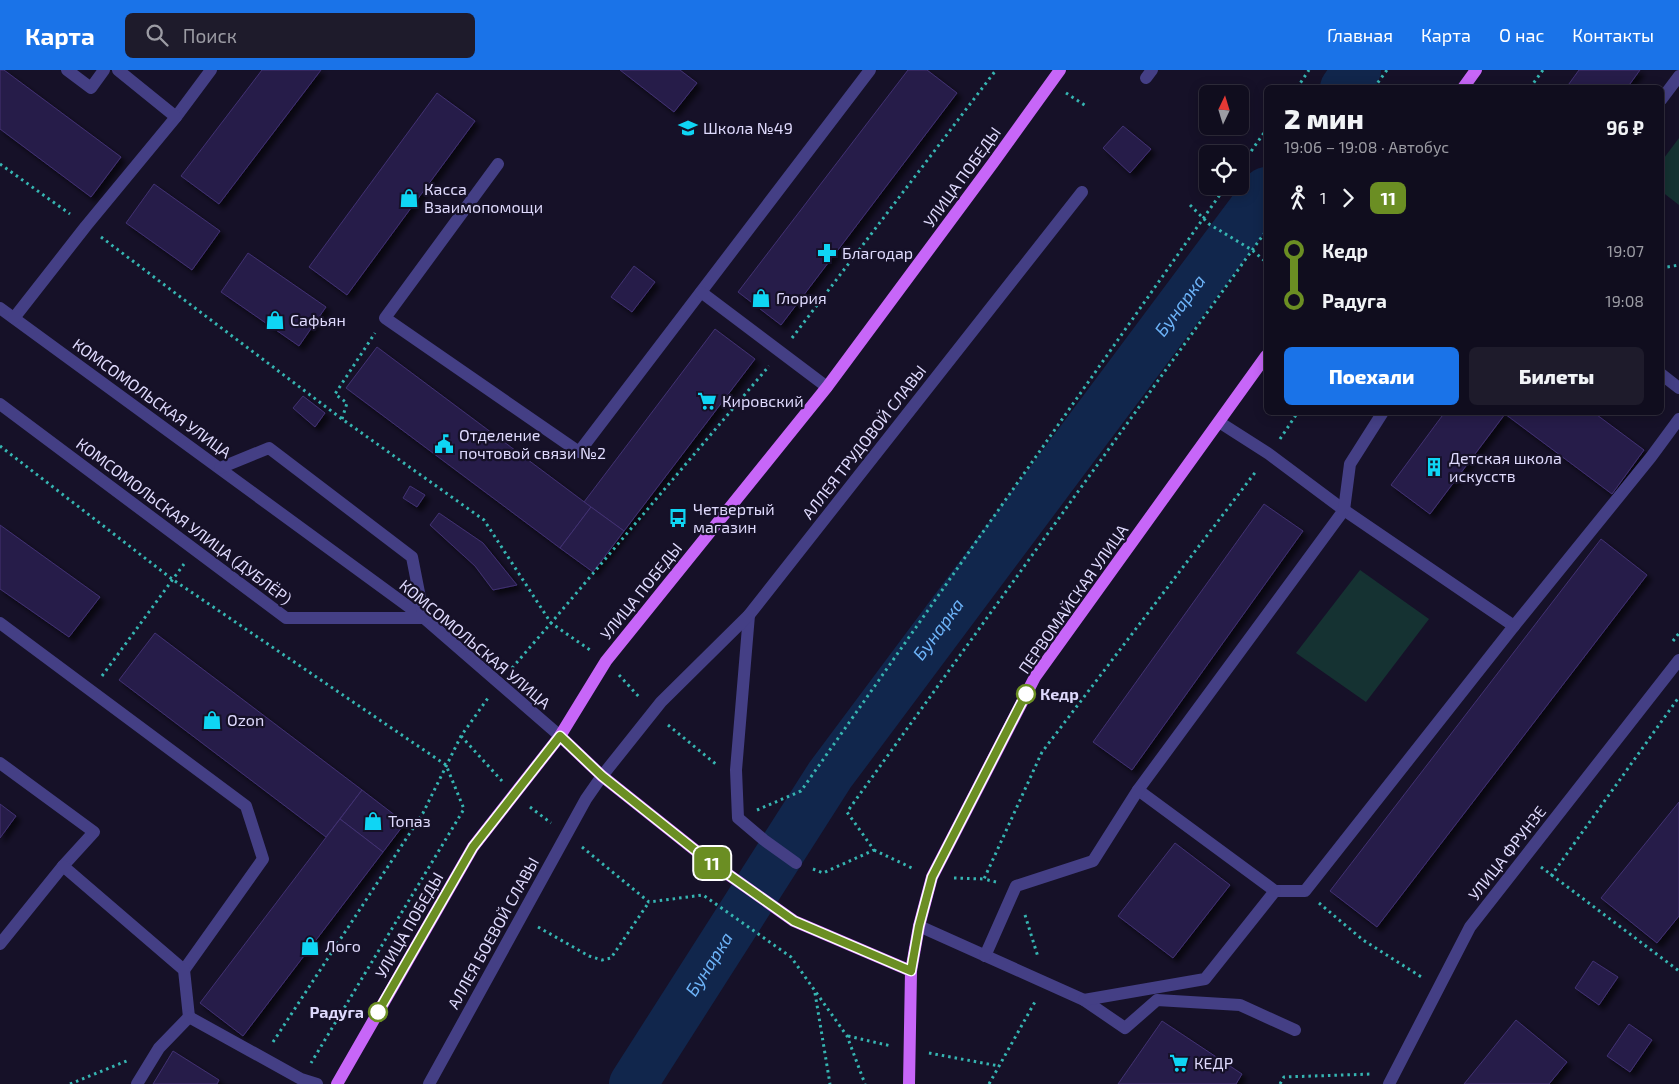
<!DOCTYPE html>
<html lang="ru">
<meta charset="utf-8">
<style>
body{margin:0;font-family:"Exo 2",sans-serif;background:#1e1b2b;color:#f1f3f6;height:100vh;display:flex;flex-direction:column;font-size:19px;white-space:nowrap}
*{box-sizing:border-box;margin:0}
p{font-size:16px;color:#9c9ca4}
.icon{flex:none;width:28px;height:28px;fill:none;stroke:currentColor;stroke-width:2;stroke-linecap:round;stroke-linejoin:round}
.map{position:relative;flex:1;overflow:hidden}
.details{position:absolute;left:1264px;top:15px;width:400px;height:330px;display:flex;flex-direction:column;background:#100d1e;border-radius:8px;box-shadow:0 2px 12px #0003,0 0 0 1px #302d3c}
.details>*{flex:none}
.badge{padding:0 10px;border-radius:8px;font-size:18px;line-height:32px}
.needle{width:32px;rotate:4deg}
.tools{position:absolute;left:1199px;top:15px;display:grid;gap:10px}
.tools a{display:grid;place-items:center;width:50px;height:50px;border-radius:8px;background:#100d1e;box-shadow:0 2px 12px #0003,0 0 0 1px #302d3c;font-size:25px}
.map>.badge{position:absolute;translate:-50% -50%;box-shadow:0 0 0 2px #fff}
.legs{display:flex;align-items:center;gap:8px;height:55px;padding:0 20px;font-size:16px}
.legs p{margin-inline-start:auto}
.headline{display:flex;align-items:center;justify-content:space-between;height:85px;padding:0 20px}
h1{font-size:28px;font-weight:800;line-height:38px}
.button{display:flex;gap:10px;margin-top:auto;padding:10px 20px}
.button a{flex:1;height:58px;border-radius:8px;background:#1a73e8;color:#fff;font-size:20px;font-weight:800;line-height:58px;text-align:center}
.button a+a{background:#1e1b2b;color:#f1f3f6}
ul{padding:0 20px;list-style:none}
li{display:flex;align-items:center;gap:18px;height:50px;font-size:19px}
li i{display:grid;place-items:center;width:8px;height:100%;margin:0 6px;background:currentColor}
li i::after{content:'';width:12px;height:12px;margin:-6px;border:4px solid;border-radius:50%;background:#100d1e}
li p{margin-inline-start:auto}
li:first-child i{background:linear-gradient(#0000 50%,currentColor 0)}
li:last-child i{background:linear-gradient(currentColor 50%,#0000 0)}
header{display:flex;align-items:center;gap:30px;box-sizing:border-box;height:70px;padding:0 25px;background:#1a73e8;color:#fff}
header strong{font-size:24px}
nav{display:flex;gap:28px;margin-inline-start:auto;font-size:18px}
.search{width:350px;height:45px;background:#1e1b2b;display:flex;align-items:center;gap:12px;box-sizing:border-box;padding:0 18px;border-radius:8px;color:#9c9ca4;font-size:19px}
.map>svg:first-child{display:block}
.green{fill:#153232}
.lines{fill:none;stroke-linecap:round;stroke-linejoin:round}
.river{stroke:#11264c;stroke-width:48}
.building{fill:#281e48;stroke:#413173;filter:url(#shadow)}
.path{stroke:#36b5b2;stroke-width:3;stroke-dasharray:2.5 4;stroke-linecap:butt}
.minor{stroke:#443f85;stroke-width:12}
.major{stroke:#c766f8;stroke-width:12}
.line-1-casing{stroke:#fff;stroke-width:11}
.line-1{stroke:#6b8e23;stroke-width:8}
.stop-1-dot{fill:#fff;stroke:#6b8e23;stroke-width:2.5}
.labels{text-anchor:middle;stroke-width:4.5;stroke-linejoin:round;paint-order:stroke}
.poi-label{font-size:16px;fill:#dfdafd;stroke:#161128;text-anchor:start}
.street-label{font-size:16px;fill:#dfdafd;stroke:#161128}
.stop-label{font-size:16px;font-weight:bold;fill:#dfdafd;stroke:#161128;text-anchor:start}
.water-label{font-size:18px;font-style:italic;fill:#6db3f8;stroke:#161128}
</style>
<header>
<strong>Карта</strong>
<div class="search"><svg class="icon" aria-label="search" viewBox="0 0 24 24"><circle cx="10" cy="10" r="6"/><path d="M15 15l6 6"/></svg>Поиск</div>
<nav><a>Главная</a><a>Карта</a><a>О нас</a><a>Контакты</a></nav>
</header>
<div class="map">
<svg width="1679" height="1014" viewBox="0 0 1679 1014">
<defs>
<filter id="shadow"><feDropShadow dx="4.5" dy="4.5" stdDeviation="2.5" flood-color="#0009"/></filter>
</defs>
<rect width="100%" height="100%" fill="#161128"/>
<g class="green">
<polygon points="1679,68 1679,135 1661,121 1661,92"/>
<polygon points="1360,500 1429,549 1366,632 1296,583"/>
</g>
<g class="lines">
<g class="river">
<polyline points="1344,18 1357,0"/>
<path id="s1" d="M633 1014 830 705 1266 121"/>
</g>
</g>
<g class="building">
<polygon points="0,0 4,0 121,87 91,127 0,59"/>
<polygon points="262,0 321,0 219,134 181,106"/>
<polygon points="620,0 680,0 697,13 674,42"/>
<polygon points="908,0 927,0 957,23 781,255 738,222"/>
<polygon points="1579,0 1640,0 1627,18 1566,18"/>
<polygon points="437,23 475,51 347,225 309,197"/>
<polygon points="1123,56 1151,79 1130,103 1103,78"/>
<polygon points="154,114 220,161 192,200 126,153"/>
<polygon points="248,183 326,237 299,276 221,222"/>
<polygon points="634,196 655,212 632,242 611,227"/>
<polygon points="715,259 755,289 624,461 584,432"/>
<polygon points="377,277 591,437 560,478 346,318"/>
<polygon points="303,326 325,343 315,357 293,338"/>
<polygon points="1445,342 1593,342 1644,380 1612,424 1505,344 1430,444 1391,415"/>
<polygon points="410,416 425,425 417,437 403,428"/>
<polygon points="1264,434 1303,461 1132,700 1093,672"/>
<polygon points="591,437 624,461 593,502 560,478"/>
<polygon points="439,443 483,473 517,515 493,520 475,496 430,455"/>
<polygon points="0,455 100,527 69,567 0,519"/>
<polygon points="1601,469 1647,505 1377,857 1330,821"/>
<polygon points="155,563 362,720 326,767 119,610"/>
<polygon points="362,720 405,753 383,782 340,749"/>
<polygon points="1679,732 1679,846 1657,873 1601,828"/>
<polygon points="0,734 16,746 0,768"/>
<polygon points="340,749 383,782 243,966 200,933"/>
<polygon points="1175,773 1230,815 1173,888 1118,846"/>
<polygon points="1593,891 1618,907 1599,935 1575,918"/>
<polygon points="1516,950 1567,992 1549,1014 1464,1014"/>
<polygon points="1162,951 1242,1004 1236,1014 1118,1014"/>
<polygon points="1629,954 1652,970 1630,1002 1607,986"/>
<polygon points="173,981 219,1010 217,1014 153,1014"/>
</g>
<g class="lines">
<g class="path">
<polyline points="1297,18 1309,0"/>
<polyline points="1374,18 1387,0"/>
<polyline points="1530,18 1543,0"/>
<polyline points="1066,23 1086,36"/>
<polyline points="0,94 70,144"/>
<polyline points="1240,97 1266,60"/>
<polyline points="1190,135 1209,154 1252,180 1266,192"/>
<polyline points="101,167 342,349 484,450 551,553 769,296"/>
<polyline points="1661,198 1679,195"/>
<polyline points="792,268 996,0"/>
<polyline points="342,349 347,333 335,324 375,263"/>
<polyline points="1280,369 1298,342"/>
<polyline points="0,376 172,509 446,695 464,739 311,993"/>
<polyline points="1673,571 1679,563"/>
<polyline points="512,598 551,553 590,580"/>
<polyline points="619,605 640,628"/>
<polyline points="102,606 184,494"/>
<polyline points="668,655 717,695"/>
<polyline points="461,666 502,711"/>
<polyline points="530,737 551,753"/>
<polyline points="757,740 801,721 1226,116"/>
<polyline points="582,777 649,832 703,825 791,887 847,966 865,1014"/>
<polyline points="874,780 914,799"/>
<polyline points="1541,797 1679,901"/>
<polyline points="813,799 823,803 874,780 847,742 1266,161"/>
<polyline points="1551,806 1679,627"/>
<polyline points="954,808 984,809"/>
<polyline points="996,812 984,809 1042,682 1257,400"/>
<polyline points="1319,833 1363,870 1423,908"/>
<polyline points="1025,845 1038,887"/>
<polyline points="538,857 589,886 602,890 611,888 649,832"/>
<polyline points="815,923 830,1014"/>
<polyline points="848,966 891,976"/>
<polyline points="273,972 423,743 461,666 488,628"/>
<polyline points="929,983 999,996"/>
<polyline points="70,1014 129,990"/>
<polyline points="989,1014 1036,930"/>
<polyline points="1280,1014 1284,1007 1373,1004"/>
</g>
<g class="minor">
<polyline points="67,0 91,18 104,0"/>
<polyline points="1146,8 1152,0"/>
<polyline points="1661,30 1679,6"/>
<polyline points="176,47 211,0"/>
<polyline points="498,94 385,248 579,382 870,0"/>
<polyline points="701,222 827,317"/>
<polyline points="0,238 424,548 560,666"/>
<polyline points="14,248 86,156 176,47 118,0"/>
<polyline points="1661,304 1679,318"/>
<polyline points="0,334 286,548 424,548 412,487 269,378 220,398"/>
<polyline points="1219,352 1269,384 1344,440 1514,556"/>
<polyline points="749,545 736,700 738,748 764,770 796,793"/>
<polyline points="0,553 246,736 263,789 184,900"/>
<polyline points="0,693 94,762 63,796 0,874"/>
<polyline points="1138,720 1275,821 1305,821 1514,556 1651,387 1679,349"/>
<polyline points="63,796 184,900 189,947"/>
<polyline points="919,856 1084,930 1125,958 1157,930 1240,935 1295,960"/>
<polyline points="985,886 1016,816 1093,791 1138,720 1344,440 1350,394 1383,342"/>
<polyline points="1084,930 1205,909 1275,821"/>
<polyline points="137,1014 159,978 189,947 301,1009 317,1014"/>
<polyline points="429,1014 586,729 602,706 661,632 749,545 1082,122"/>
<polyline points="1389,1014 1470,857 1679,590"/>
</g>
<g class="major">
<polyline points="1463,18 1476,0"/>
<polyline points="560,666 602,706 705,788 794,851 911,901"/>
<polyline points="337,1014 473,777 560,666 606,591 827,317 993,93 1060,0"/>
<polyline points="909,1014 911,901 919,856 932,807 1035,607 1266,286"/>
</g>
</g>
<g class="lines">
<g class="line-1-casing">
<polyline id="line-1" points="378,942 473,777 560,666 602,706 705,788 794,851 911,901 919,856 932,807 1026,624"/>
</g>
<use href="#line-1" class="line-1"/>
</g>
<defs>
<g id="school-bare" transform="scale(1.5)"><path d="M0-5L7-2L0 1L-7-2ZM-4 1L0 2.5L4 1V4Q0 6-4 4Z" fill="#0fd5f4" stroke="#161128" stroke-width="2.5" paint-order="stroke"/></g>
<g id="shop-bare" transform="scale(1.5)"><path d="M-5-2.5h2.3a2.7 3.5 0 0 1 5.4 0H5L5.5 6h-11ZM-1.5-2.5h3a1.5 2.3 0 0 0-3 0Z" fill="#0fd5f4" stroke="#161128" stroke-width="2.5" paint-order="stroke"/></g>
<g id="pharmacy-bare" transform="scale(1.5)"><path d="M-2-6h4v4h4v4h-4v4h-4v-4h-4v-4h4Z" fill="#0fd5f4" stroke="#161128" stroke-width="2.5" paint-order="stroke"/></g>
<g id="supermarket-bare" transform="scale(1.5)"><path d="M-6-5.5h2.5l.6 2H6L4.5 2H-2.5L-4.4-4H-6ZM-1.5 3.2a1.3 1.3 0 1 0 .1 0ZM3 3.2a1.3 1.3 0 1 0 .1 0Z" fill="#0fd5f4" stroke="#161128" stroke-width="2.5" paint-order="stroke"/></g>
<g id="civic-bare" transform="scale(1.5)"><path d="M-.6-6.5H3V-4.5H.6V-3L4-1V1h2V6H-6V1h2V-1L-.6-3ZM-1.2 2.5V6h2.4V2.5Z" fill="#0fd5f4" stroke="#161128" stroke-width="2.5" paint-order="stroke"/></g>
<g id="building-bare" transform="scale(1.5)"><path d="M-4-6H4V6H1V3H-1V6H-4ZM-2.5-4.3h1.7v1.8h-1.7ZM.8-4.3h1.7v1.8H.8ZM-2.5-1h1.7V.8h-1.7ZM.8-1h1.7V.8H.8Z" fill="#0fd5f4" stroke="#161128" stroke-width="2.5" paint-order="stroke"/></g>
<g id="bus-bare" transform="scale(1.5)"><path d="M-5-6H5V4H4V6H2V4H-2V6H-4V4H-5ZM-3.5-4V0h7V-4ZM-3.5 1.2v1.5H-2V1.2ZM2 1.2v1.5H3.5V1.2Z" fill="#0fd5f4" stroke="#161128" stroke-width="2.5" paint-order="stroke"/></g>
</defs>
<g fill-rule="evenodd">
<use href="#school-bare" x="688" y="58"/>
<use href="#shop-bare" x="409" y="128"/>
<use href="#pharmacy-bare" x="827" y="183"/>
<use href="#shop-bare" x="761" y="228"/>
<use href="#shop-bare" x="275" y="250"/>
<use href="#supermarket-bare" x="707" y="331"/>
<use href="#civic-bare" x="444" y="374"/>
<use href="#building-bare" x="1434" y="397"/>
<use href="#bus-bare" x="678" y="448"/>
<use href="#shop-bare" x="212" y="650"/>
<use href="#shop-bare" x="373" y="751"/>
<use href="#shop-bare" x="310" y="876"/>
<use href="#supermarket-bare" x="1179" y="993"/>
</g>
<g class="stop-1-dot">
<circle cx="1026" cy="624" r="9"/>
<circle cx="378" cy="942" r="9"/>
</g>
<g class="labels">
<g class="poi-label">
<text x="703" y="64">Школа №49</text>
<text x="424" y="125">Касса<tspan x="424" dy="18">Взаимопомощи</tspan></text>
<text x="842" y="189">Благодар</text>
<text x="776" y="234">Глория</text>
<text x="290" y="256">Сафьян</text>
<text x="722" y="337">Кировский</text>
<text x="459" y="371">Отделение<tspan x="459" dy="18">почтовой связи №2</tspan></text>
<text x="1449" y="394">Детская школа<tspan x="1449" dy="18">искусств</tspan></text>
<text x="693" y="445">Четвертый<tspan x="693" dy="18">магазин</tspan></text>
<text x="227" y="656">Ozon</text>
<text x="388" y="757">Топаз</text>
<text x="325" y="882">Лого</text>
<text x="1194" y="999">КЕДР</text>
</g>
<g class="street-label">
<text transform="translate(962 107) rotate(-54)" y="6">УЛИЦА ПОБЕДЫ</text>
<text transform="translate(152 328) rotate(36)" y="6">КОМСОМОЛЬСКАЯ УЛИЦА</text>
<text transform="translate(864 372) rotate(-52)" y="6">АЛЛЕЯ ТРУДОВОЙ СЛАВЫ</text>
<text transform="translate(184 451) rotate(37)" y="6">КОМСОМОЛЬСКАЯ УЛИЦА (ДУБЛЁР)</text>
<text transform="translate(641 521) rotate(-51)" y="6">УЛИЦА ПОБЕДЫ</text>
<text transform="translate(1073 529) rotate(-55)" y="6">ПЕРВОМАЙСКАЯ УЛИЦА</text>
<text transform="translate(475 574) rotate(40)" y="6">КОМСОМОЛЬСКАЯ УЛИЦА</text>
<text transform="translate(1507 783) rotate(-52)" y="6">УЛИЦА ФРУНЗЕ</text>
<text transform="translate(409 855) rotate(-60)" y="6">УЛИЦА ПОБЕДЫ</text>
<text transform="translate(493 863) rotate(-61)" y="6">АЛЛЕЯ БОЕВОЙ СЛАВЫ</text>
</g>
<g class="stop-label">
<text x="1040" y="630">Кедр</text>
<text x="364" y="948" text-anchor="end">Радуга</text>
</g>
<g class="water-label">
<text dy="6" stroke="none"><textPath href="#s1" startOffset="952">Бунарка</textPath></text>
<text dy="6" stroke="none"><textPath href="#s1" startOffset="548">Бунарка</textPath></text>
<text dy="6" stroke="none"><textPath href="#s1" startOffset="142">Бунарка</textPath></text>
</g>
</g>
</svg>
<div class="tools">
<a><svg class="needle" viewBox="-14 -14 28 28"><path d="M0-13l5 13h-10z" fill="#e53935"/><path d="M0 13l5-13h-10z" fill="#9c9ca4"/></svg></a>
<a><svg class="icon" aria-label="locate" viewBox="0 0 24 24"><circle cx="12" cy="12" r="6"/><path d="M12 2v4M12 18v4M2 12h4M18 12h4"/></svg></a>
</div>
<b class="badge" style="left:712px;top:793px;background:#6b8e23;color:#fff">11</b>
<section class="details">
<div class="headline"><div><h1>2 мин</h1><p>19:06 – 19:08 · Автобус</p></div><b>96 ₽</b></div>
<div class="legs"><svg class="icon" aria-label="walk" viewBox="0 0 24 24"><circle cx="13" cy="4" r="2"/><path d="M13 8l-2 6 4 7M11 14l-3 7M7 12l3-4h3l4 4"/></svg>1<svg class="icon" aria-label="forward" viewBox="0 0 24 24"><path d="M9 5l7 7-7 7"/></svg><b class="badge" style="background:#6b8e23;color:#fff">11</b></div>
<ul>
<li><i style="color:#6b8e23"></i><b>Кедр</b><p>19:07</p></li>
<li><i style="color:#6b8e23"></i><b>Радуга</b><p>19:08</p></li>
</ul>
<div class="button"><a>Поехали</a><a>Билеты</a></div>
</section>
</div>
